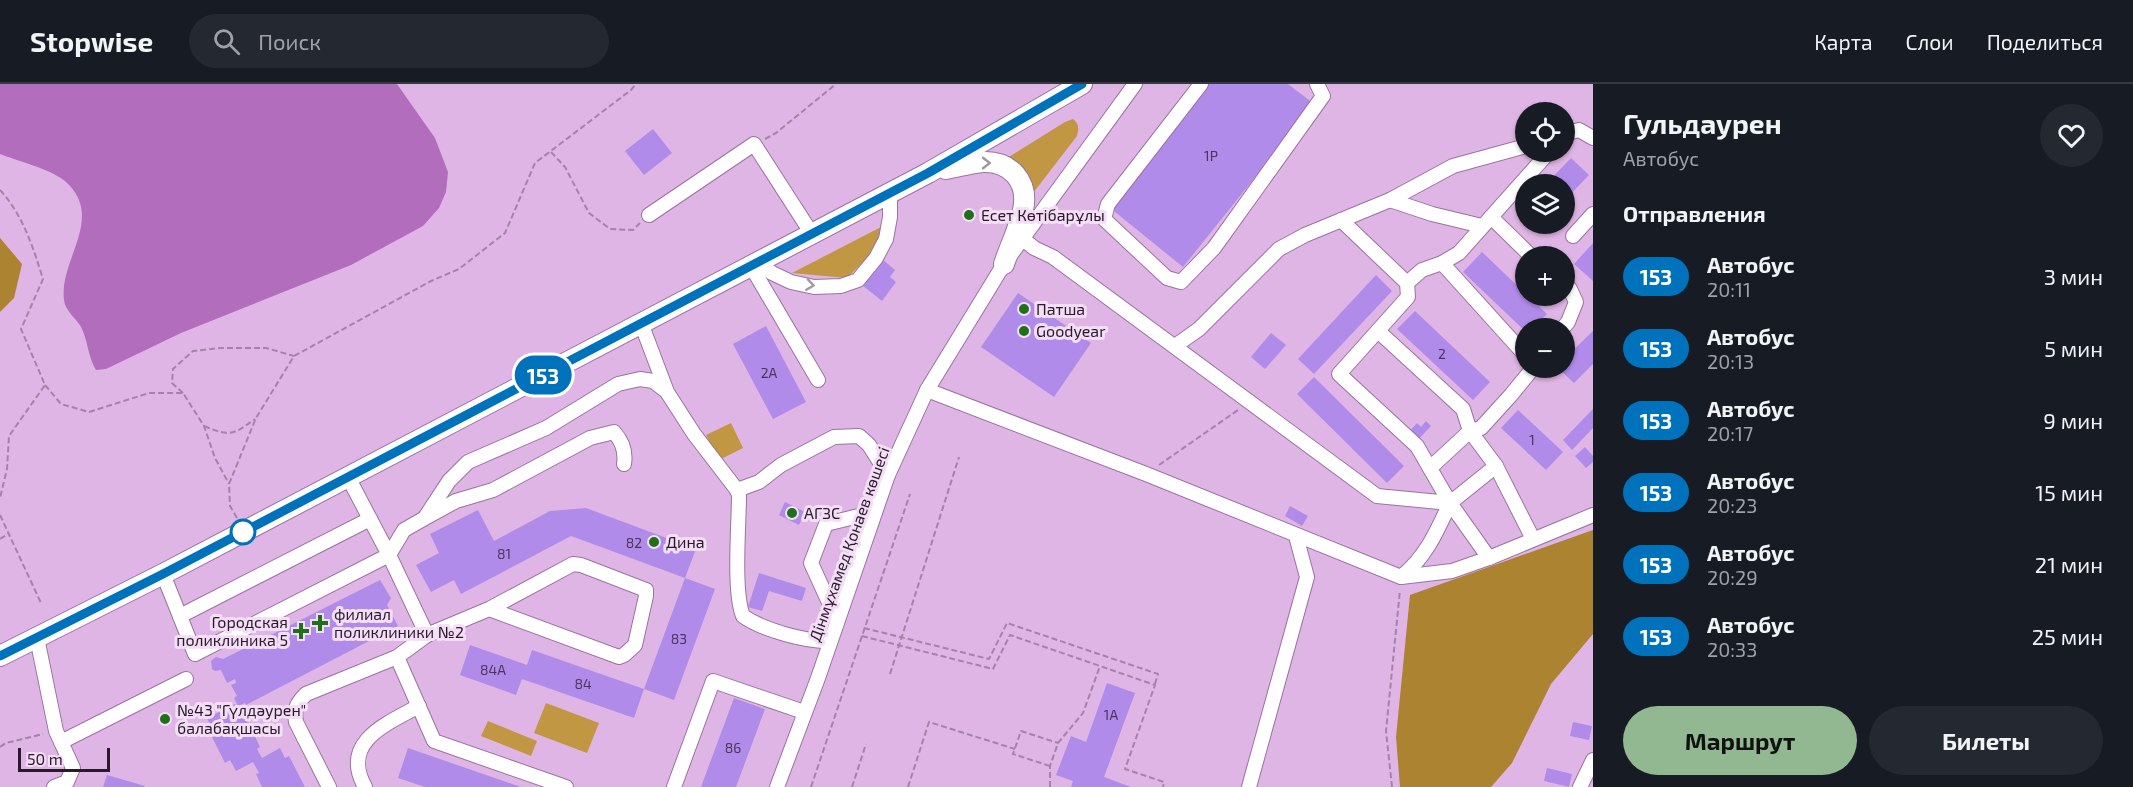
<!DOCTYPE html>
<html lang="ru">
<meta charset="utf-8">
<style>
body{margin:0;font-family:"Exo 2",sans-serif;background:#242831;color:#f1f3f6;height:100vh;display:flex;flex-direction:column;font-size:22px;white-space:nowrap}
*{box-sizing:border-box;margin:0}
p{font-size:20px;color:#9ea1a6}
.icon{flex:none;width:33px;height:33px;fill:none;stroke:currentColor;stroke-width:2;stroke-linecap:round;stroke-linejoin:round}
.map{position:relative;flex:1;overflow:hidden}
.side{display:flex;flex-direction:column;background:#171b24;width:540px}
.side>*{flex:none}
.badge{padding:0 12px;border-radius:20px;font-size:21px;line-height:39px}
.fabs{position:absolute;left:1515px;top:18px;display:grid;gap:12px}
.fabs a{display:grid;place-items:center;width:60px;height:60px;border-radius:50%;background:#171b24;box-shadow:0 2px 4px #0004;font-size:30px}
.scale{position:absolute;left:18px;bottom:15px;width:92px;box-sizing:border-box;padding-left:6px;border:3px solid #29192b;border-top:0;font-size:16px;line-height:21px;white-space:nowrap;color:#29192b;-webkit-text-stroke:4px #f3def6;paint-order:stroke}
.map>.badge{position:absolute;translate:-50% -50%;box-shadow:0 0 0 3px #fff}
h2{padding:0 30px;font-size:22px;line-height:54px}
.round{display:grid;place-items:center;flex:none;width:63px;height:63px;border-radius:32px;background:#242831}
.summary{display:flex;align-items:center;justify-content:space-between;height:102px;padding:0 30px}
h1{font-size:28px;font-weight:700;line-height:45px}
.action{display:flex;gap:12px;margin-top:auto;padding:12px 30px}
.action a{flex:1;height:69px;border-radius:36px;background:#92b892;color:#111;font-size:24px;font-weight:700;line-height:69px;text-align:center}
.action a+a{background:#242831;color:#f1f3f6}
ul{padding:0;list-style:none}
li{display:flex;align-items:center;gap:18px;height:72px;padding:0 30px}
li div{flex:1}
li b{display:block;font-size:22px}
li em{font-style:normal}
li .badge{min-width:66px;font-weight:700;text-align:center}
header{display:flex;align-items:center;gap:36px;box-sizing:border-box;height:84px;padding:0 30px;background:#171b24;border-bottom:2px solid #363941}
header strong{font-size:28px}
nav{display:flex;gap:33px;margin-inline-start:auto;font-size:21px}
.search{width:420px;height:54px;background:#242831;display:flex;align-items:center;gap:15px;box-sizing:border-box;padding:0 21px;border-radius:33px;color:#9ea1a6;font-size:22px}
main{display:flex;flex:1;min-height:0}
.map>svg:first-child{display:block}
.green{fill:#c19744}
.forest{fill:#ac8330}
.water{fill:#b26dbd}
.building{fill:#b18be9}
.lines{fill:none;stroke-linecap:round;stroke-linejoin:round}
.minor-casing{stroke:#9a73a1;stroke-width:16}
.highway-casing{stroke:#9a73a1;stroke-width:22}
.path{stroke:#a583a9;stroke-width:2;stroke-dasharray:6 3;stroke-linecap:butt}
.minor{stroke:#fff;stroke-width:14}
.highway{stroke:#fff;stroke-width:20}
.oneway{stroke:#9f98a0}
.line-casing{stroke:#fff;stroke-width:14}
.line{stroke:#0072bc;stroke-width:9}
.poi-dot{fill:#1f7018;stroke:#f3def6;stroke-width:2}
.stop-dot{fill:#fff;stroke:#0072bc;stroke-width:3}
.labels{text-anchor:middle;stroke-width:6;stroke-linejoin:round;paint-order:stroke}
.number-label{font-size:14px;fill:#4b365a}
.poi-label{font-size:16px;fill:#29192b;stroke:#f3def6;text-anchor:start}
.street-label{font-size:16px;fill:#29192b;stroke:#f3def6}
</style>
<header>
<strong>Stopwise</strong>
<div class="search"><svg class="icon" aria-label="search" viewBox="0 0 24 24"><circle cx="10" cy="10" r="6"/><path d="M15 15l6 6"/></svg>Поиск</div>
<nav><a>Карта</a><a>Слои</a><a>Поделиться</a></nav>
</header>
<main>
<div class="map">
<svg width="1593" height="703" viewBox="0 0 1593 703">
<rect width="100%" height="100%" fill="#dfb5e5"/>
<g class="green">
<path d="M1073 35C1079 40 1079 44 1077 52L1030 113 1004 76 1065 38Z"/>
<polygon points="881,143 875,166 847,194 792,189"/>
<polygon points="731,339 743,364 719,376 706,351"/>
<polygon points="546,619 599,639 587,669 534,649"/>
<polygon points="488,637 537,657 531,672 481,652"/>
</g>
<g class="forest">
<polygon points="0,154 22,180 14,214 0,228"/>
<polygon points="1593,446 1593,550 1551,600 1512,679 1491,703 1400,703 1396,653 1410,511"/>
</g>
<path class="water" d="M0 0H397L435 54 448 88 446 108 439 124 423 142 351 181 181 249 106 285 96 286C88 273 88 257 81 243 76 234 65 227 64 216 59 177 102 137 70 102 57 86 20 78 0 70Z"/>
<g class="building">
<polygon points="1208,0 1288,0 1314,20 1183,183 1109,123"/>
<polygon points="653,45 672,69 644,91 625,67"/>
<polygon points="1571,74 1589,91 1564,117 1564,100 1546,100"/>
<polygon points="1593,159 1593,197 1574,180"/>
<polygon points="1482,168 1547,230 1533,244 1526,244 1526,248 1463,188"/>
<polygon points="882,175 895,186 890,193 896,198 882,217 862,201"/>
<polygon points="1376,191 1392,207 1314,290 1298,275"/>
<polygon points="1018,209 1091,259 1054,313 981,263"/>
<polygon points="1415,227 1490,298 1473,316 1397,245"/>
<polygon points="766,242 806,318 773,335 733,260"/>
<polygon points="1593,247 1593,280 1574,299 1558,284 1564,284 1564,275"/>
<polygon points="1271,249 1286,261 1265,285 1251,273"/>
<polygon points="1314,293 1404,382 1387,399 1297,310"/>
<polygon points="1593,325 1593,344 1572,366 1563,356"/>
<polygon points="1518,326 1563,368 1546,386 1501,344"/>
<polygon points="1426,337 1431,342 1416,358 1407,350 1417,339 1421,343"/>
<polygon points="1585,363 1593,372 1593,378 1586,384 1575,372"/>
<polygon points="785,418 805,428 799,441 779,431"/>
<polygon points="1290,422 1308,432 1302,442 1285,432"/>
<polygon points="586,424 696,465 685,494 715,505 674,616 644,605 634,634 522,595 516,611 460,591 470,561 527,581 532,566 644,605 685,494 571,452 461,510 454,496 431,508 416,481 439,469 430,450 478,426 494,457 550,427"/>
<polygon points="759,489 806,504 802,517 769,507 762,527 748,523"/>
<polygon points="380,496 391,514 387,521 398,542 246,621 245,619 238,622 234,614 237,612 231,601 236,599 235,595 227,599 221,586 215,587 212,585 211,577 216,573 223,575"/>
<polygon points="1107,599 1135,609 1104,693 1131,703 1071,703 1073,697 1056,691 1071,652 1086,658"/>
<polygon points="734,614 765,625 736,703 701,703"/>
<polygon points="235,620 240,631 244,629 260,663 257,665 262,674 280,664 285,674 289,672 305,703 262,703 256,690 259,689 253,678 236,687 230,676 225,679 209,647 212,645 207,634"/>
<polygon points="1573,638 1592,642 1589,656 1570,652"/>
<polygon points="408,664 521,703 425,703 398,694"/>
<polygon points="1547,684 1572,690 1569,703 1544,697"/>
<polygon points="107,691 145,702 144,703 103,703"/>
</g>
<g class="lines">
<g class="minor-casing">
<g id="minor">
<polyline points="1201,0 1108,120 1104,135 1167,194 1181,198 1214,164 1323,12 1317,0"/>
<polyline points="1564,50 1579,46 1593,54"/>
<polyline points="1390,116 1432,130 1482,142"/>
<polyline points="649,131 754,60 812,150"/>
<polyline points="1491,133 1531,172"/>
<path d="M1341 136 1407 199 1408 213 1339 290 1417 362 1450 419C1437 447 1426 473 1401 493"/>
<polyline points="1573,152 1593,130"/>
<polyline points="1023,155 1034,164 1053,173 1377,412 1450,419 1489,474"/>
<polyline points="758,178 772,189 791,198 814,203 841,202 858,196 876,174 886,155 890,133 890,109"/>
<polyline points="1442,179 1526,272"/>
<polyline points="751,182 818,296"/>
<polyline points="1407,199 1422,186 1442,179 1459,169 1549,68"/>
<path d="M641 239 667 308 694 350 737 406 739 411C739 441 733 507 743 532 763 546 806 558 830 557"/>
<polyline points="1563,244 1568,238 1576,218 1570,205 1564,201"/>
<polyline points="1378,247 1463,325 1470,347 1496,382 1533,455"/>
<polyline points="1175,262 1199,245 1279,165 1305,151 1390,116 1453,82 1526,62"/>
<polyline points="927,306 1146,390 1401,493 1452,487 1489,474 1593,431"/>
<polyline points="1430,384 1470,347 1481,344 1511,311 1533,284"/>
<path d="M348 393 389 471 404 446 425 434 456 417 493 406 590 354 614 348C622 357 626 368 624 380"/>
<polyline points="737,406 759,398 781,381 834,353 859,352 869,361 888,391"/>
<polyline points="1450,419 1496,382"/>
<polyline points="426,432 449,397 468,378 546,344 618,300 640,295 653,297 666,307"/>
<polyline points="163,490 195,570 389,471 427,551 397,573 434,657 566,703"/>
<polyline points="180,532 370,435"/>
<polyline points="837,536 811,479 826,440 875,428"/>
<polyline points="427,551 489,525 573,480 581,481 646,506 646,512 635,561 624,571 619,573 489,525"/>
<polyline points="37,554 56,647 73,684 67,698 54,703"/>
<polyline points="61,658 186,595"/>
<path d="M329 703 296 638C294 625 296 620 306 610L397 573"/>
<path d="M365 703C340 658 386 640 419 622"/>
<polyline points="674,703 713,597 804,628"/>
<polyline points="777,703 818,594 888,391 927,306 1004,180 1135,0"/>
<polyline points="1249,703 1307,493 1296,452"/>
<polyline points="1580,703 1593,676"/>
</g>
</g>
<g class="highway-casing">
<g id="highway">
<path d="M946 85C958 83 970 79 983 78 1011 77 1029 98 1023 126 1019 144 1010 162 1004 180"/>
<polyline points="0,572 163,490 928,89 1082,0"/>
</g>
</g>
<g class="path">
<polyline points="765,55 776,49 836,0"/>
<polyline points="551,68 565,83 589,129 610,145 633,146 640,139"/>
<path d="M0 106C23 131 33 163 43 195L21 245 45 301 9 352 7 385 0 414"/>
<polyline points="45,301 61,320 89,328 149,309 183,309 204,342 215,374 229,400"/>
<polyline points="183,309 172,299 173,285 193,267 220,264 266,264 294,272"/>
<path d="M204 342C230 353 233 351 255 335"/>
<polyline points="1159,381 1238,326"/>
<polyline points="0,431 41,519"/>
<polyline points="237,434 230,422 229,400 256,334 294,272 431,197 459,185 505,149 535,79 631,6 636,0"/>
<polyline points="0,455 8,450"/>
<polyline points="864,544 989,575 1007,539 1158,590 1155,600"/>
<polyline points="862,552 993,585 1010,551 1155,601 1125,685 1164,698 1163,703"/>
<polyline points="890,590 959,373"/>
<polyline points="0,663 6,659 43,650"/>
<polyline points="1050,682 1013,670 1021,647 1058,659"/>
<polyline points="811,703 910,410"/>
<polyline points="852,703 866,660"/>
<polyline points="908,703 929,638 1015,665"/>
<polyline points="1050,703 1050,682 1058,659 1083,629 1100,582"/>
<polyline points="1392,703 1386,647 1400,506"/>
</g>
<use href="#minor" class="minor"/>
<use href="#highway" class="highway"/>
</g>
<defs><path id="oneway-chevron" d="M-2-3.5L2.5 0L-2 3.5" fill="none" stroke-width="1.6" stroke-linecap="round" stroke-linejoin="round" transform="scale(1.5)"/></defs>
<g class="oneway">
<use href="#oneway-chevron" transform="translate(986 79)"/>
<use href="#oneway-chevron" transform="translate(810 201) rotate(8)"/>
</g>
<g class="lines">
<g class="line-casing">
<polyline id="line" points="0,572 163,490 928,89 1082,0"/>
</g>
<use href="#line" class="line"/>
</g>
<g class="poi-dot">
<circle cx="969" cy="131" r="6"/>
<circle cx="1024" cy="225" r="6"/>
<circle cx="1024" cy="247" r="6"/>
<circle cx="792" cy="429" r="6"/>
<circle cx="654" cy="458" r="6"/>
<path d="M317 530h6v6h6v6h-6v6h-6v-6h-6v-6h6z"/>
<path d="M298 538h6v6h6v6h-6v6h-6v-6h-6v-6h6z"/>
<circle cx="165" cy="635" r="6"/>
</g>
<circle class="stop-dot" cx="243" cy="448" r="12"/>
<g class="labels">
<g class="number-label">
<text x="1211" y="77">1Р</text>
<text x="1442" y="275">2</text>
<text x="769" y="294">2А</text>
<text x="1532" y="361">1</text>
<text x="634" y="464">82</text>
<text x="504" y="475">81</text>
<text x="679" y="560">83</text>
<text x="493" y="591">84А</text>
<text x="583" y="605">84</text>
<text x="1111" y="636">1А</text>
<text x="733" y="669">86</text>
</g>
<g class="poi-label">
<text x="981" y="137">Есет Көтібарұлы</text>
<text x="1036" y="231">Патша</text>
<text x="1036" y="253">Goodyear</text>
<text x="804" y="435">АГЗС</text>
<text x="666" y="464">Дина</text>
<text x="334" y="536">филиал<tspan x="334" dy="18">поликлиники №2</tspan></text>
<text x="288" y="544" text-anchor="end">Городская<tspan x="288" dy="18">поликлиника 5</tspan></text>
<text x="177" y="632">№43 "Гүлдәурен"<tspan x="177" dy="18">балабақшасы</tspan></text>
</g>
<g class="street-label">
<text transform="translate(849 460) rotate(-70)" y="6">Дінмұхамед Қонаев көшесі</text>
</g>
</g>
</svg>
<div class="fabs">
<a><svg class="icon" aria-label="locate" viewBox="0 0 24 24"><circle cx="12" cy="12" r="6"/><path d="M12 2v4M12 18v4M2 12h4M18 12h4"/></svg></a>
<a><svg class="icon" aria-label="layers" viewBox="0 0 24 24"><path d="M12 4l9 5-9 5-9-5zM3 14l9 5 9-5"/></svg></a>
<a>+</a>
<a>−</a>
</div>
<div class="scale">50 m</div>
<b class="badge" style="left:543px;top:291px;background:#0072bc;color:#fff">153</b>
</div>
<section class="side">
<div class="summary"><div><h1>Гульдаурен</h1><p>Автобус</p></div><a class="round"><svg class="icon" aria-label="heart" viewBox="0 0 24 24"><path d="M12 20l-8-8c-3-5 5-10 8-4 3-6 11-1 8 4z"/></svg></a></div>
<h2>Отправления</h2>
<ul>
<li><span class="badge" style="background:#0072bc;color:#fff">153</span><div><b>Автобус</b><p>20:11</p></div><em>3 мин</em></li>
<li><span class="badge" style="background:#0072bc;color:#fff">153</span><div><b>Автобус</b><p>20:13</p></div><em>5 мин</em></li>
<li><span class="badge" style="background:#0072bc;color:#fff">153</span><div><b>Автобус</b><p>20:17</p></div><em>9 мин</em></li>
<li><span class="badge" style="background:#0072bc;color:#fff">153</span><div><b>Автобус</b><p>20:23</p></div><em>15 мин</em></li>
<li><span class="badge" style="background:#0072bc;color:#fff">153</span><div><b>Автобус</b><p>20:29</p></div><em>21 мин</em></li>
<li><span class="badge" style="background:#0072bc;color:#fff">153</span><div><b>Автобус</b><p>20:33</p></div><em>25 мин</em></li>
</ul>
<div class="action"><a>Маршрут</a><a>Билеты</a></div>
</section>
</main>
